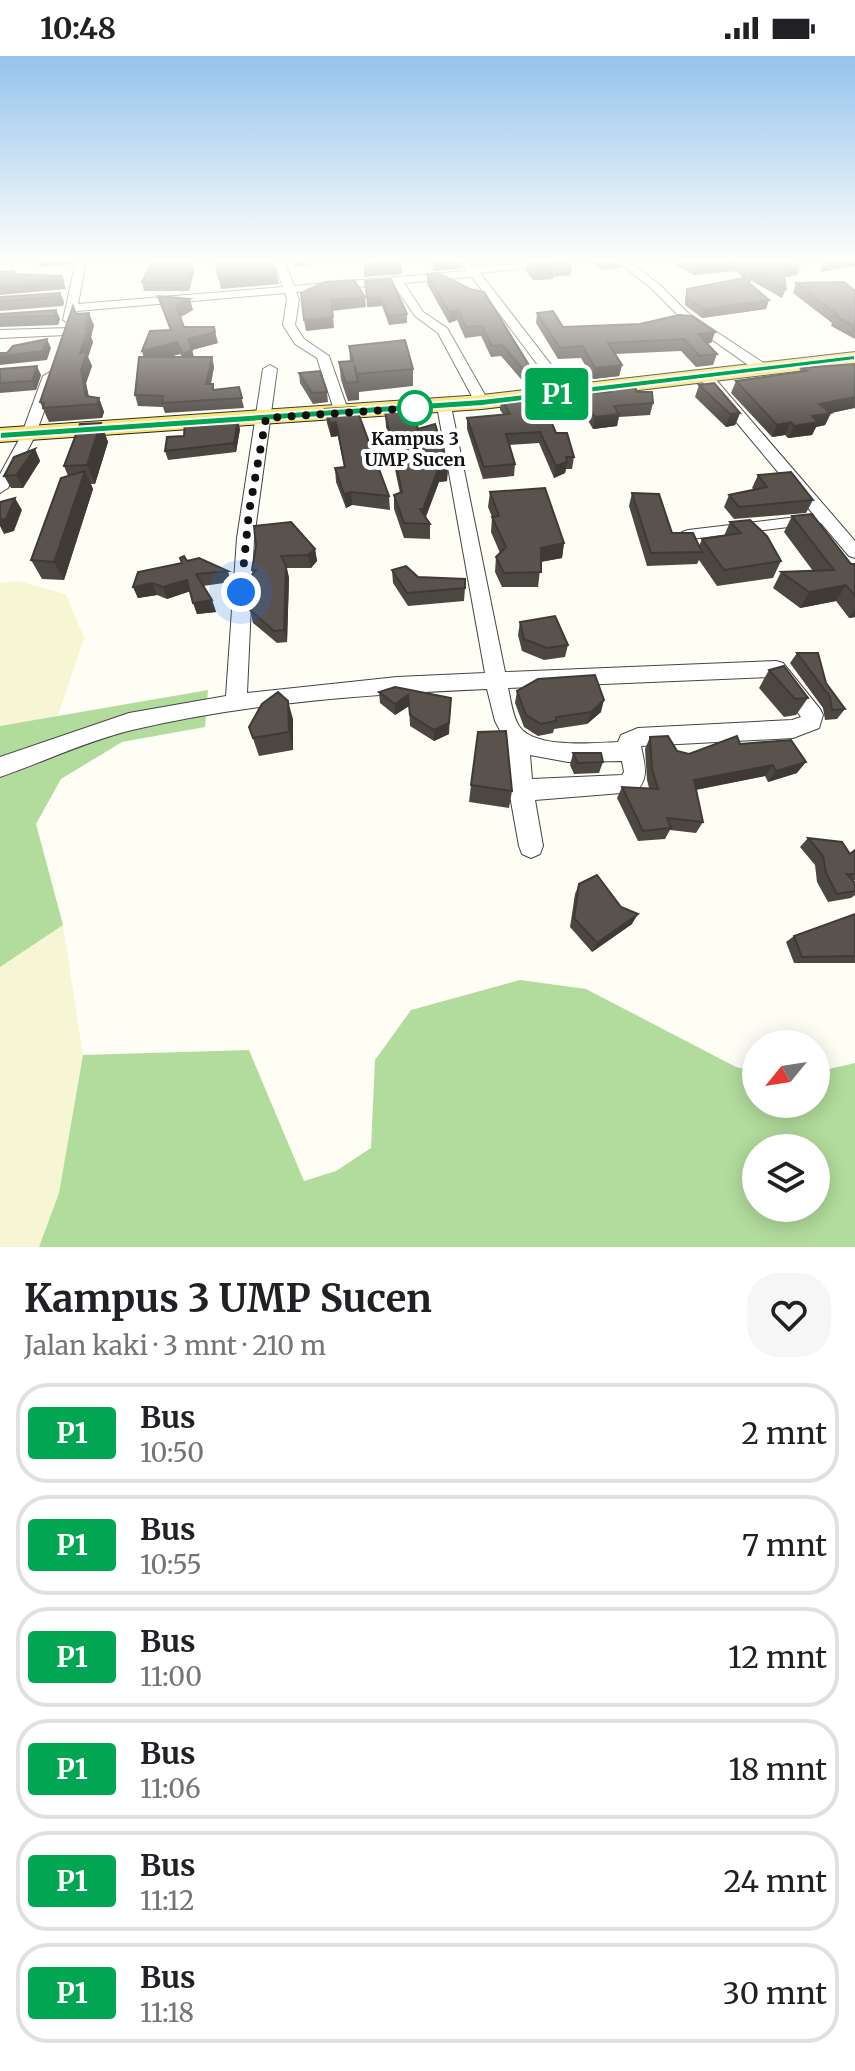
<!DOCTYPE html>
<html lang="id">
<meta charset="utf-8">
<style>
body{margin:0;font-family:Merriweather,serif;background:#f6f6f6;color:#202124;height:100vh;display:flex;flex-direction:column;font-size:30px;white-space:nowrap}
*{box-sizing:border-box;margin:0}
p{font-size:26px;color:#757577}
.icon{flex:none;width:44px;height:44px;fill:none;stroke:currentColor;stroke-width:2;stroke-linecap:round;stroke-linejoin:round}
.map{position:relative;height:1191px;overflow:hidden}
.details{display:flex;flex-direction:column;background:#fff;flex:1}
.details>*{flex:none}
.badge{padding:0 16px;border-radius:6px;font-size:28px;line-height:52px}
.needle{width:52px;rotate:240deg}
.tools{position:absolute;left:742px;top:974px;display:grid;gap:16px}
.tools a{display:grid;place-items:center;width:88px;height:88px;border-radius:50%;background:#fff;box-shadow:0 4px 20px #0003;font-size:40px}
.you{position:absolute;width:40px;height:40px;margin:-20px;border:6px solid #fff;border-radius:50%;background:#1a73e8;box-shadow:0 0 0 12px #1a73e833}
.map>.badge{position:absolute;translate:-50% -50%;box-shadow:0 0 0 4px #fff}
.round{display:grid;place-items:center;flex:none;width:84px;height:84px;border-radius:32px;background:#f6f6f6}
.overview{display:flex;align-items:center;justify-content:space-between;height:136px;padding:0 24px}
h1{font-size:38px;font-weight:700;line-height:60px}
ul{padding:0;list-style:none}
li{display:flex;align-items:center;gap:24px;height:100px;margin:0 16px 12px;padding:0 8px;border:4px solid #e0e0e0;border-radius:32px}
li div{flex:1}
li b{display:block;font-size:30px}
li em{font-style:normal}
li .badge{min-width:88px;font-weight:700;text-align:center}
.status{display:flex;justify-content:space-between;align-items:center;height:56px;padding:0 40px;background:#fff;direction:ltr}
.status svg{height:22px;fill:currentColor}
.map>svg:first-child{display:block}
.farmland{fill:#f6f6d4}
.forest{fill:#b2dc9c;fill-rule:evenodd}
.lines{fill:none;stroke-linecap:round;stroke-linejoin:round}
.minor-casing{stroke:#444;stroke-width:2}
.primary-casing{stroke:#222;stroke-width:2}
.minor{fill:#fff;fill-rule:evenodd}
.primary{fill:#fae56a;fill-rule:evenodd}
.wall{fill:#4d4742;fill-rule:evenodd}
.shaded-wall{fill:#3f3a36}
.building{fill:#5a534d;stroke:#3f3a36;stroke-width:2}
.line{fill:#00a651;stroke:#fff;stroke-width:2}
.walk{stroke:#111;stroke-width:8;stroke-dasharray:0 14.4}
.stop-dot{fill:#fff;stroke:#00a651;stroke-width:4}
.labels{text-anchor:middle;stroke-width:8;stroke-linejoin:round;paint-order:stroke}
.far-stop-label{font-size:18px;font-weight:bold;fill:#111;stroke:#fff}
</style>
<div class="status"><b>10:48</b><svg viewBox="0 0 49 12"><path d="M0 12V9h3v3zM5 12V6h3v6zM10 12V3h3v9zM15 12V0h3v12zM26 1h20v11H26zM47 4h2v5h-2z"/></svg></div>
<div class="map">
<svg width="855" height="1191" viewBox="0 0 855 1191">
<rect width="100%" height="100%" fill="#fffef5"/>
<g class="farmland">
<polygon points="18,525 66,538 84,582 57,662 0,670 0,527"/>
<polygon points="63,869 83,999 59,1137 39,1191 0,1191 0,911"/>
</g>
<g class="forest">
<polygon points="208,634 205,671 122,686 61,723 36,768 63,869 0,911 0,670"/>
<path d="M520 924 586 933 736 1011 756 1015V1048H816V1016L855 1007V1191H39L59 1137 83 999 249 994 304 1125 336 1115 371 1092 375 1004 411 954ZM816 1092V1152H756V1092Z"/>
</g>
<g class="lines">
<g class="minor-casing">
<g id="minor">
<polygon points="76,205 86,205 78,248 283,231 274,205 284,205 294,230 467,215 462,205 470,205 475,211 560,205 555,208 480,217 573,337 561,340 472,221 404,227 423,256 447,272 489,346 482,350 475,346 438,277 415,260 393,228 296,236 299,243 295,269 304,283 329,300 349,357 342,361 335,357 317,302 295,288 283,269 287,243 285,237 77,255 75,264 69,268 63,264"/>
<polygon points="617,205 628,205 659,228 688,257 768,310 768,316 758,316 680,261 651,232"/>
<polygon points="70,272 72,275 66,279 0,282 0,274"/>
<path d="M270 309 277 313 254 482 247 637 397 621 485 617 437 350 444 346 451 350 505 616 776 605 783 607 820 653 823 659 819 672 793 682 641 690C644 707 651 724 634 736L535 744 543 790 540 798 531 802 522 798 519 790 509 734 506 686 495 665 487 633C369 638 247 647 132 674 87 685 43 706 0 721V701L129 657 226 640 237 482 263 313ZM771 621 801 661 792 664 638 672 621 679 618 686C593 687 534 693 519 670 512 659 511 644 508 632ZM530 699 568 706 622 705 624 716 622 719 532 723Z"/>
<polygon points="50,316 57,320 35,380 8,432 0,437 0,418 21,380 43,320"/>
<polygon points="706,317 711,318 855,485 855,502 849,500 821,467 682,484 679,480 682,476 688,474 814,459 701,324 701,318"/>
</g>
</g>
<g class="primary-casing">
<polygon id="primary" points="855,296 855,308 482,353 0,386 0,372 482,339"/>
</g>
<use href="#minor" class="minor"/>
<use href="#primary" class="primary"/>
</g>
<g class="wall">
<polygon points="429,205 463,205 462,212 434,215"/>
<polygon points="473,205 519,205 476,208"/>
<polygon points="527,205 572,205 571,219 553,221 553,223 533,224 526,215"/>
<polygon points="589,205 623,205 621,212 603,214"/>
<polygon points="670,205 792,205 800,211 797,219 784,221 786,233 782,242 750,224 749,227 769,244 766,253 702,262 685,249 685,242 687,233 742,222 741,219 735,215 693,219"/>
<polygon points="194,216 189,235 144,235 142,226"/>
<polygon points="427,218 532,314 531,325 526,329 501,300 491,301 481,280 465,282 457,264 449,267 427,228"/>
<polygon points="365,225 407,258 407,267 389,269 382,250 367,251"/>
<polygon points="796,227 855,235 855,283 831,270 832,267 793,237"/>
<polygon points="60,237 64,246 63,250 0,255 0,241"/>
<path d="M158 240 193 254 180 261 184 271 218 287 192 294 194 301H212L214 311 211 328 214 334 239 331 244 352 165 357 163 351 138 350 135 339 170 274ZM180 298 182 301H169Z"/>
<polygon points="56,254 60,263 58,269 0,271 0,258"/>
<polygon points="537,257 563,271 715,276 711,287 707,287 717,298 713,309 696,311 681,295 615,298 622,309 619,320 593,323 581,302 558,303 536,267"/>
<polygon points="76,258 94,269 91,281 93,286 88,301 92,310 86,327 89,341 99,342 104,356 102,362 49,366 40,346"/>
<polygon points="349,290 413,313 413,330 359,336 359,344 348,345 341,324 339,306 350,305"/>
<polygon points="855,308 855,353 854,352 831,357 825,369 816,371 812,379 788,382 785,379 772,381 731,337 736,325 799,316 801,312"/>
<polygon points="0,313 41,319 36,334 0,337"/>
<polygon points="299,317 327,336 328,346 313,348 300,327"/>
<polygon points="699,329 740,357 735,369 726,371 695,341"/>
<polygon points="606,330 637,336 653,347 650,359 619,361 617,370 593,373 578,348 580,337 604,336"/>
<polygon points="501,342 524,347 556,377 574,401 572,413 566,413 565,417 554,422 539,387 509,389 515,408 514,420 483,423 467,373 467,362 503,358 500,354"/>
<polygon points="325,353 389,440 390,454 352,449 346,452 336,426 335,412 344,411 338,380 331,381 327,367"/>
<polygon points="385,356 418,373 448,410 447,425 439,426 426,461 430,468 430,483 404,482 394,453 394,439 400,437 386,371"/>
<polygon points="101,367 108,386 95,428 91,428 93,433 64,524 42,523 31,504 68,420 64,410"/>
<polygon points="240,373 236,396 168,404 165,395 184,380"/>
<polygon points="35,393 40,405 23,432 11,432 4,420"/>
<polygon points="758,419 813,444 806,457 734,463 724,451 729,439 754,434 752,432"/>
<polygon points="490,436 564,487 562,502 541,506 538,531 502,531 495,516 496,501 500,497 491,476 492,461 488,451"/>
<polygon points="632,437 672,477 699,490 702,483 724,480 730,466 781,505 773,522 717,530 699,504 697,508 647,510 629,450"/>
<polygon points="792,460 851,508 855,508 855,561 849,562 836,545 800,552 773,532 781,516 813,515 784,476"/>
<polygon points="256,490 315,493 317,505 311,512 287,512 289,522 287,586 277,587 253,567 250,554 253,517 252,514"/>
<polygon points="187,505 228,515 231,526 203,530 212,544 216,556 197,558 190,535 167,543 157,539 138,542 133,531"/>
<polygon points="392,514 465,532 464,545 408,550 393,527"/>
<polygon points="520,566 568,589 565,601 544,604 522,595 518,579"/>
<polygon points="797,597 826,627 845,653 837,663 825,664 823,652 790,607"/>
<polygon points="769,614 808,642 796,659 784,661 759,632"/>
<polygon points="395,631 449,678 434,685 410,670 409,650 395,659 380,647 379,636"/>
<polygon points="517,635 601,656 587,668 554,673 553,677 538,680 524,671 515,647"/>
<polygon points="293,663 293,694 259,700 249,671"/>
<polygon points="650,681 677,695 689,698 740,688 797,717 768,726 765,720 696,734 703,766 696,777 670,774 665,783 638,785 617,742 622,731 649,732 647,724 645,693"/>
<polygon points="573,697 603,706 599,717 574,718 570,709"/>
<polygon points="471,729 512,735 509,752 469,746"/>
<polygon points="808,782 850,798 855,794 855,824 853,825 855,827 855,839 851,842 828,846 817,826 815,809 800,791"/>
<polygon points="579,828 621,851 632,868 592,896 570,871 575,838"/>
<polygon points="855,858 855,907 794,907 786,886 794,880"/>
</g>
<g class="shaded-wall">
<polygon points="37,205 74,205 72,208 39,211"/>
<polygon points="295,205 310,205 310,209 295,211"/>
<polygon points="385,205 402,205 402,218 364,221 364,207"/>
<polygon points="446,205 463,205 462,212 434,215 435,206"/>
<polygon points="640,205 646,205 645,208 639,209"/>
<polygon points="840,205 855,205 855,210 820,216 823,207"/>
<polygon points="192,207 194,216 189,235 187,226"/>
<polygon points="737,207 735,215 693,219 695,210"/>
<polygon points="554,210 553,223 533,224 535,211"/>
<polygon points="800,211 797,219 780,222 783,213"/>
<polygon points="277,218 279,228 221,233 219,223"/>
<polygon points="63,224 66,233 0,239 0,230"/>
<polygon points="60,237 64,246 63,250 59,241"/>
<polygon points="365,241 366,251 332,255 331,244"/>
<polygon points="381,241 382,250 367,251 367,242"/>
<polygon points="190,243 193,254 179,262 176,250"/>
<polygon points="769,244 766,253 702,262 705,253"/>
<polygon points="56,254 60,263 58,269 54,260"/>
<polygon points="458,254 457,264 449,267 449,256"/>
<polygon points="89,257 94,269 91,281 93,286 88,301 92,310 86,327 90,349 86,340 81,314 80,297"/>
<polygon points="333,261 334,272 306,275 304,264"/>
<polygon points="214,271 218,287 192,294 195,305 186,310 183,298 188,283"/>
<polygon points="715,276 711,287 695,290 698,278"/>
<polygon points="47,283 51,292 47,304 0,309 0,300"/>
<polygon points="177,286 180,298 145,307 142,295"/>
<polygon points="212,301 214,311 208,339 206,328"/>
<polygon points="622,309 619,320 593,323 595,312"/>
<polygon points="37,310 41,319 36,334 32,325"/>
<polygon points="532,314 531,325 526,329 527,318"/>
<polygon points="855,341 854,352 831,357 825,369 816,371 812,379 788,382 794,370 819,348"/>
<polygon points="99,342 104,356 102,362 97,348"/>
<polygon points="740,357 735,369 726,371 730,358"/>
<polygon points="619,358 617,370 593,373 595,361"/>
<polygon points="238,364 240,373 236,396 234,387"/>
<polygon points="336,366 338,380 331,381 330,367"/>
<polygon points="791,366 785,379 772,381 777,369"/>
<polygon points="101,367 108,386 95,428 87,409"/>
<polygon points="35,393 40,405 23,432 16,419"/>
<polygon points="567,406 565,417 554,422 556,410"/>
<polygon points="448,410 447,425 439,426 423,467 423,453 439,411"/>
<polygon points="85,415 93,433 64,524 54,506"/>
<polygon points="351,436 352,449 346,452 344,438"/>
<polygon points="15,442 22,454 14,475 4,478 0,470 0,464"/>
<polygon points="564,487 562,502 539,506 541,492"/>
<polygon points="315,493 317,505 311,512 308,499"/>
<polygon points="286,510 289,522 287,586 284,574"/>
<polygon points="187,524 191,535 167,543 163,531"/>
<polygon points="152,527 157,539 138,542 133,531"/>
<polygon points="846,529 836,545 800,552 809,536"/>
<polygon points="212,544 216,556 197,558 193,547"/>
<polygon points="855,553 855,561 849,562"/>
<polygon points="408,639 409,650 395,659 395,648"/>
<polygon points="451,642 449,678 434,685 434,674"/>
<polygon points="604,644 601,656 587,668 591,656"/>
<polygon points="288,645 293,663 293,694 289,676"/>
<polygon points="806,706 797,717 768,726 776,715"/>
<polygon points="773,709 765,720 688,735 694,724"/>
<polygon points="638,858 632,868 592,896 597,887"/>
</g>
<g class="building">
<polygon points="152,205 190,205 192,207 187,226 142,226"/>
<polygon points="216,205 273,205 277,218 219,223"/>
<polygon points="530,205 572,205 573,206 553,208 554,210 535,211"/>
<polygon points="686,205 792,205 800,211 783,213 786,233 752,215 749,227 769,244 705,253 687,241 687,233 744,222 746,224 744,210 737,207 695,210"/>
<polygon points="823,205 840,205 823,207"/>
<polygon points="14,215 14,218 61,220 63,224 0,230 0,216"/>
<polygon points="438,217 470,233 484,236 532,314 527,318 502,289 492,290 482,270 466,271 458,254 449,256 427,218"/>
<polygon points="391,223 407,258 388,260 381,241 367,242 365,225"/>
<polygon points="354,224 365,241 331,244 333,261 304,264 301,237 325,226"/>
<polygon points="844,226 855,235 855,271 835,260 838,259 796,227"/>
<polygon points="60,237 59,241 0,245 0,241"/>
<polygon points="158,240 190,243 176,250 184,271 214,271 215,276 188,283 192,294 183,298 177,286 142,295 150,275 171,274"/>
<polygon points="73,250 76,258 89,257 85,273 88,273 80,297 87,296 81,314 86,340 99,342 97,348 43,352 44,347 40,346"/>
<polygon points="56,254 54,260 0,261 0,258"/>
<polygon points="553,255 563,271 640,268 679,259 692,260 715,276 698,278 717,298 700,300 684,283 608,287 622,309 595,312 583,290 560,292 537,257"/>
<polygon points="47,283 43,295 0,300 0,297 7,297 13,290"/>
<polygon points="405,284 413,313 357,318 354,309 358,326 346,327 339,306 353,305 349,290"/>
<polygon points="139,301 212,301 206,328 213,328 213,334 239,331 242,342 162,347 163,340 135,339"/>
<polygon points="855,308 855,341 819,348 831,357 812,360 818,366 794,370 791,366 777,369 736,325 807,315 801,312"/>
<polygon points="37,310 32,325 0,327 0,313"/>
<polygon points="320,315 327,336 312,337 299,317"/>
<polygon points="633,327 637,336 652,336 653,347 614,350 619,358 595,361 580,337 610,336 606,330"/>
<polygon points="714,327 740,357 730,358 699,329"/>
<polygon points="521,340 524,347 543,346 556,377 567,377 574,401 566,401 567,406 556,410 540,376 506,378 515,408 484,411 467,362 510,358 501,342"/>
<polygon points="356,351 389,440 351,436 344,438 335,412 345,411 336,366 330,367 325,353"/>
<polygon points="404,355 415,363 418,373 435,368 448,410 439,411 423,453 420,453 430,468 404,467 394,439 402,436 385,356"/>
<polygon points="238,364 234,387 165,395 167,381 184,380 185,367"/>
<polygon points="101,367 87,409 64,410 80,368"/>
<polygon points="35,393 16,419 4,420 14,401"/>
<polygon points="85,415 54,506 31,504 61,422"/>
<polygon points="791,416 813,444 739,451 729,439 767,431 758,419"/>
<polygon points="545,432 564,487 541,492 541,516 504,517 496,501 506,491 492,461 499,460 490,436"/>
<polygon points="632,437 659,438 672,477 693,477 702,496 651,497"/>
<polygon points="15,442 6,463 0,464 0,446"/>
<polygon points="812,458 851,508 855,508 855,540 846,529 809,536 781,516 834,514 792,460"/>
<polygon points="750,464 767,480 781,505 724,514 702,483 741,477 730,466"/>
<polygon points="291,466 315,493 308,499 281,500 286,510 284,574 274,575 250,554 252,519 256,514 252,514 256,490 254,470"/>
<polygon points="184,500 187,505 199,502 228,515 196,518 212,544 193,547 187,524 163,531 152,527 133,531 138,516 182,507 180,502"/>
<polygon points="406,510 418,521 465,523 465,532 407,537 392,514"/>
<polygon points="555,560 568,589 547,592 524,583 520,566"/>
<polygon points="797,597 818,597 826,627 845,653 832,654 830,641"/>
<polygon points="784,610 808,642 795,643 769,614"/>
<polygon points="595,619 604,644 591,656 556,661 556,665 541,668 526,659 517,635 538,623"/>
<polygon points="395,631 451,642 449,667 434,674 410,659 408,639 395,648 379,636"/>
<polygon points="278,636 288,645 289,676 253,682 249,671 262,648"/>
<polygon points="506,675 512,735 471,729 478,676"/>
<polygon points="668,680 677,695 689,698 737,680 740,688 791,684 806,706 776,715 773,709 694,724 703,766 667,762 671,772 643,775 622,731 658,733 652,713 650,681"/>
<polygon points="573,697 601,697 603,706 578,707"/>
<polygon points="808,782 842,786 850,798 855,794 855,818 847,818 855,827 855,835 837,838 826,817 823,800"/>
<polygon points="597,819 621,851 638,858 597,887 574,862 579,828"/>
<polygon points="855,858 855,900 802,901 794,880"/>
</g>
<linearGradient id="sky" x2="0" y2="1"><stop stop-color="#95c3ee"/><stop offset="0.55" stop-color="#fffffa"/><stop offset="1" stop-color="#fffffa" stop-opacity="0"/></linearGradient>
<rect width="855" height="372" fill="url(#sky)"/>
<polygon class="line" points="855,299 855,304 482,350 0,383 0,376 482,343"/>
<g class="lines">
<polyline class="walk" points="241,536 249,456 266,362 415,352"/>
</g>
<circle class="stop-dot" cx="415" cy="352" r="16"/>
<g class="labels">
<g class="far-stop-label">
<text x="415" y="389">Kampus 3<tspan x="415" dy="21">UMP Sucen</tspan></text>
</g>
</g>
</svg>
<div class="tools">
<a><svg class="needle" viewBox="-14 -14 28 28"><path d="M0-13l5 13h-10z" fill="#e53935"/><path d="M0 13l5-13h-10z" fill="#757577"/></svg></a>
<a><svg class="icon" aria-label="layers" viewBox="0 0 24 24"><path d="M12 4l9 5-9 5-9-5zM3 14l9 5 9-5"/></svg></a>
</div>
<div class="you" style="left:241px;top:536px"></div>
<b class="badge" style="left:557px;top:338px;background:#00a651;color:#fff">P1</b>
</div>
<section class="details">
<div class="overview"><div><h1>Kampus 3 UMP Sucen</h1><p>Jalan kaki · 3 mnt · 210 m</p></div><a class="round"><svg class="icon" aria-label="heart" viewBox="0 0 24 24"><path d="M12 20l-8-8c-3-5 5-10 8-4 3-6 11-1 8 4z"/></svg></a></div>
<ul>
<li><span class="badge" style="background:#00a651;color:#fff">P1</span><div><b>Bus</b><p>10:50</p></div><em>2 mnt</em></li>
<li><span class="badge" style="background:#00a651;color:#fff">P1</span><div><b>Bus</b><p>10:55</p></div><em>7 mnt</em></li>
<li><span class="badge" style="background:#00a651;color:#fff">P1</span><div><b>Bus</b><p>11:00</p></div><em>12 mnt</em></li>
<li><span class="badge" style="background:#00a651;color:#fff">P1</span><div><b>Bus</b><p>11:06</p></div><em>18 mnt</em></li>
<li><span class="badge" style="background:#00a651;color:#fff">P1</span><div><b>Bus</b><p>11:12</p></div><em>24 mnt</em></li>
<li><span class="badge" style="background:#00a651;color:#fff">P1</span><div><b>Bus</b><p>11:18</p></div><em>30 mnt</em></li>
</ul>
</section>
